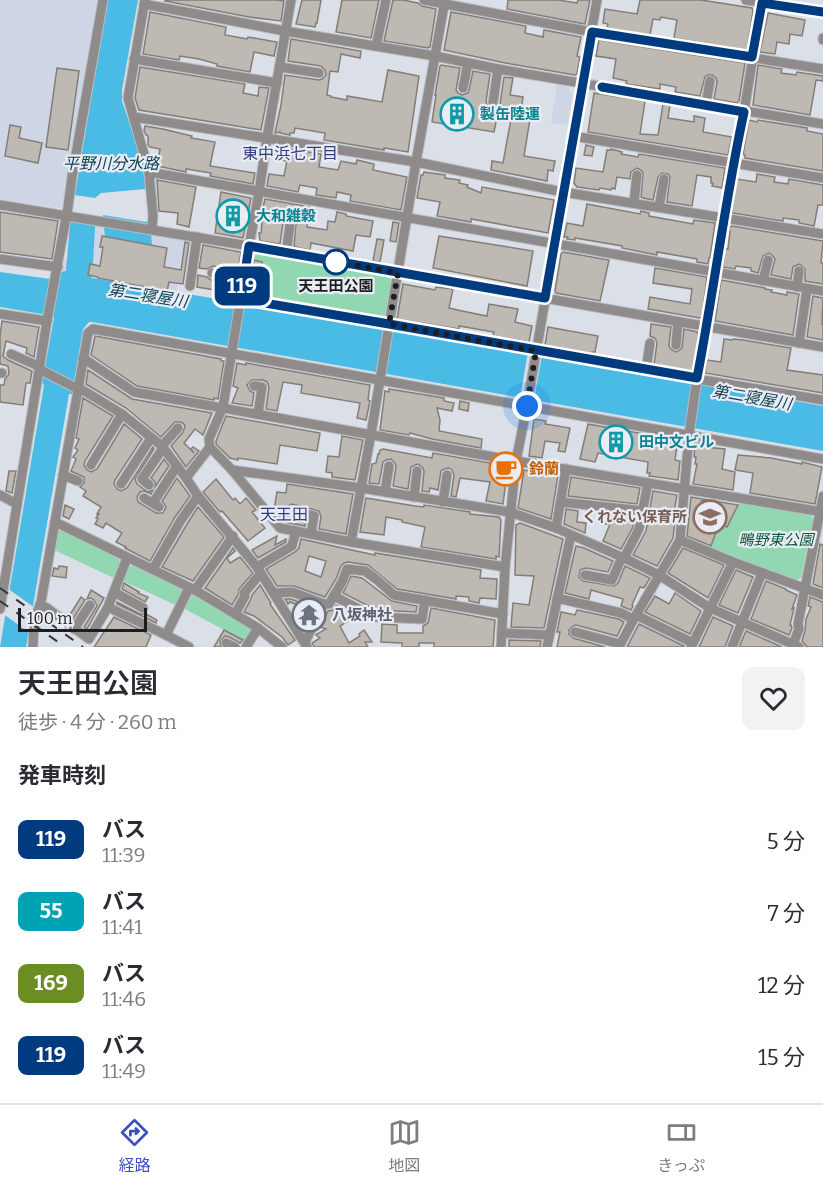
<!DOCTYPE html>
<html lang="ja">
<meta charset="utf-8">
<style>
body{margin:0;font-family:Bitter,"Noto Sans JP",serif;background:#f2f2f3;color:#2b2b33;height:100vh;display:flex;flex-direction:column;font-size:22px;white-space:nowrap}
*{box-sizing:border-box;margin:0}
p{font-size:20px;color:#7c7c81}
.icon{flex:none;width:33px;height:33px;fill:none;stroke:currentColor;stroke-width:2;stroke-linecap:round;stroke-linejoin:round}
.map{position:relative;height:647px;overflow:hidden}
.side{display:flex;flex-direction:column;background:#fff;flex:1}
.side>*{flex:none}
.badge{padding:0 12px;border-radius:9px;font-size:21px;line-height:39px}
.scale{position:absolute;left:18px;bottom:15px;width:129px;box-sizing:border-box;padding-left:6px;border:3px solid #1b1d1f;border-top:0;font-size:16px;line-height:21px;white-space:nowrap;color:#1b1d1f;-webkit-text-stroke:4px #e9ecf4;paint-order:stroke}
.you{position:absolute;width:30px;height:30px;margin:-15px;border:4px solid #fff;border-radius:50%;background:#1a73e8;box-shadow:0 0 0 9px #1a73e833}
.map>.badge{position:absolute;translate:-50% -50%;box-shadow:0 0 0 3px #fff}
h2{padding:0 18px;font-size:22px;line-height:54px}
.round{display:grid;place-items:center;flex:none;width:63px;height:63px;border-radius:12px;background:#f2f2f3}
.head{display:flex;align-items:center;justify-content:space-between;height:102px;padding:0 18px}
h1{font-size:28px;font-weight:600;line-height:45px}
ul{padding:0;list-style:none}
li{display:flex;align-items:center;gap:18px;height:72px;padding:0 18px}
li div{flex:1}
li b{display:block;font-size:22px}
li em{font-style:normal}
li .badge{min-width:66px;font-weight:700;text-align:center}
.menu{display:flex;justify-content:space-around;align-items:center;height:84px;border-top:2px solid #e1e1e2;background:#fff;font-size:16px;color:#7c7c81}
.menu a{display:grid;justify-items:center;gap:3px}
.menu .active{color:#3c4ec1}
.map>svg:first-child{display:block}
.built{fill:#ced5e4}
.green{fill:#91d8b2}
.water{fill:#4abbe4;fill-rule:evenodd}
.pier{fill:#dbdfe7}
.building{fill:#bfb9b3;stroke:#837d78;stroke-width:1.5;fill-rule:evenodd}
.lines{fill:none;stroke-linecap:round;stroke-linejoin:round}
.minor-casing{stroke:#b8bcc3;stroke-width:11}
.minor{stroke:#8f8b8b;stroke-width:9}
.rail{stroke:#343739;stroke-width:2;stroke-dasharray:10 10;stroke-linecap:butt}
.line-casing{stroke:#fff;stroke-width:14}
.line{stroke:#003b80;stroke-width:9}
.walk{stroke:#1b1d1f;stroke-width:6;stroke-dasharray:0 10.8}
.stop-dot{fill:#fff;stroke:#003b80;stroke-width:3}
.labels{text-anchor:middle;stroke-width:4.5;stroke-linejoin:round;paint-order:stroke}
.culture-label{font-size:15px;font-weight:bold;fill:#0d838f;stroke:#e9ecf4;text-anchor:start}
.stop-label{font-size:15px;font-weight:bold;fill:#1b1d1f;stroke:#e9ecf4}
.food-label{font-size:15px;font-weight:bold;fill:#c56008;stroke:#e9ecf4;text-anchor:start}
.education-label{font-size:15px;font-weight:bold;fill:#785e54;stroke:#e9ecf4;text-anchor:end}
.park-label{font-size:15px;font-style:italic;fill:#0c593a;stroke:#e9ecf4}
.worship-label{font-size:15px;font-weight:bold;fill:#5b616d;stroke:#e9ecf4;text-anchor:start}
.neighbourhood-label{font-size:16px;fill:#313f7a;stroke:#e9ecf4}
.water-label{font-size:16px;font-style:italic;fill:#0b3e4e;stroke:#e9ecf4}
</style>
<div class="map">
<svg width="823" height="647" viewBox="0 0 823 647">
<rect width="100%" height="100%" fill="#dbdfe7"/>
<g class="built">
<polygon points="0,0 98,0 65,204 59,208 0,199"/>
<polygon points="557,85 566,86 573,94 567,125 551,123"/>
<polygon points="96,225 184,240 176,292 91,278 59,270 61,259 68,260 67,264 95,228"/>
</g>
<g class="green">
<polygon points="258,253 388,276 391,280 385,316 381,319 252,296 248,290 253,256"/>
<polygon points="740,502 810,514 813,519 801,578 797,580 711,548 719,525 727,528"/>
<polygon points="62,530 119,559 120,563 114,578 54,550 57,532"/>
<polygon points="133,565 184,588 178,606 123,581 128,567"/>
<polygon points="193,593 251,628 252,631 245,641 183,608 190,594"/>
</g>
<path class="water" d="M108 0H138L122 90V101L140 155 143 171 147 192 152 244 160 289 823 406V451L92 322H89L83 329 72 394H69L26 647H0L44 385 42 383 54 318 53 316 0 307V272L50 279 58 278 60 272 66 271 70 223ZM101 198 105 237 100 267 112 281 92 278 91 276 89 275 90 264H93L95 228Z"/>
<g class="pier">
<polygon points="145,189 147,192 149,219 146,222 103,215 104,226 72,221 68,224 74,195 95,198 101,193"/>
<polygon points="528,352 542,355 534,400 520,398"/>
<polygon points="7,588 35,608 31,634 2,613"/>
</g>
<g class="building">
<polygon points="167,0 277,0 284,1 281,21 249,17 165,1"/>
<polygon points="302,0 321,0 317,23 316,23 315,27 296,24"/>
<polygon points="342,0 379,0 371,38 336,32"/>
<polygon points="393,0 403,0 418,3 422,6 436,9 430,47 428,48 384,41"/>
<polygon points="508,0 558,0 577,3 578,0 590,0 585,24 507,9"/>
<polygon points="640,0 701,0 752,8 753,11 747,50 674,38 677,20 661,17 660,20 653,19 650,35 607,28 608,24 603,23 605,9 637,14"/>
<polygon points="150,12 226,27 225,35 247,39 248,37 277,42 274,56 254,52 250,72 217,66 217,64 199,59 180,56 179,60 143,54"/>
<polygon points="451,12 526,26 525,33 543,37 544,30 581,37 577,56 580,57 577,74 575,75 505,63 444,50"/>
<polygon points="768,13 805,20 802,36 790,34 789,44 777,42 775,54 760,52"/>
<polygon points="291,39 361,51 360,58 341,54 338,72 330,71 327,95 331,96 331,97 347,100 347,96 382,102 388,70 419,76 408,152 384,148 384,150 324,140 325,133 295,128 294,133 290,133 290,135 280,133 280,132 275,133 281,105 285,75 319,80 322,79 326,75 325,70 321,66 288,61"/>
<polygon points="599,40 745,63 739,101 737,103 714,99 717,82 716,78 712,75 708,75 705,77 700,96 675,92 676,87 660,84 660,89 626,84 627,81 613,78 616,59 596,56"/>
<polygon points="441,65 460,68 456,90 458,93 462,95 468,93 469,90 473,71 490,74 486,102 488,107 491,109 496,108 500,104 504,77 513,78 510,95 523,97 521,111 531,113 524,156 555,161 553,171 548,170 547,181 491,170 492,161 503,163 511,119 497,117 494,132 432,122 436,95 435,95 440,66"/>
<polygon points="758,65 782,69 781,73 796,75 797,72 823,76 823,81 816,80 810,115 753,105"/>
<polygon points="140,67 245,84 243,93 258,96 259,87 269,88 261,130 139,110 135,98"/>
<polygon points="57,68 79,71 68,150 46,147"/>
<polygon points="594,93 645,101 640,134 658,135 663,104 670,105 668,118 694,122 694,116 705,118 703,132 732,137 728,155 588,132"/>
<polygon points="749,120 757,122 758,120 807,128 807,131 823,134 823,171 745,158 745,155 743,154"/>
<polygon points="10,125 21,127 19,138 42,143 38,163 5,156"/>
<polygon points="145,126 163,129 192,136 191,138 215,142 210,166 255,173 253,184 210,176 211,173 186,169 186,172 157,166 160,149 150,147 148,145 148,136 146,135 144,131"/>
<polygon points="586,145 594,147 592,156 584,155"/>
<polygon points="290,149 321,154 319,167 338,170 341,161 356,164 357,160 374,164 373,170 407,177 401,210 350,201 351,195 337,192 336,198 316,195 317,188 300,185 298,192 267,186 269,174 284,176 287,161 275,159 277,150 290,152"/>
<polygon points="611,149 622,152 621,154 638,157 639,154 725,168 722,188 712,186 713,183 711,183 711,177 697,175 692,206 667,202 670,177 668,174 662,173 658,177 653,200 643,198 641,197 643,173 641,170 637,168 631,172 630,179 617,177 615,189 612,188 611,190 600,188 599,190 577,187 574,183 576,168 603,172 607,150 611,150"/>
<polygon points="424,172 445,175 445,178 460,180 459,183 468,185 467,187 481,193 482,187 554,200 548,233 471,219 471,222 437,216 440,202 417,198 421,175 423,175"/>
<polygon points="757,174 775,177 774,182 788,184 789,179 823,185 823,205 818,205 814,226 799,223 799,220 783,218 783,221 733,213 732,211 737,179 756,182"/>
<polygon points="157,180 196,187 189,227 177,224 178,213 159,211"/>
<polygon points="221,192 251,198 243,238 215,233"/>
<polygon points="265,199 310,207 307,227 327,230 328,221 335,222 337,212 346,214 346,216 373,221 370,237 356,235 353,251 311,243 310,250 299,248 294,246 296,223 295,220 290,218 285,220 283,223 280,244 260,241 259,233 261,233 263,211 262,211"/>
<polygon points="587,204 640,214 641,211 649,213 649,216 693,224 694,220 715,223 710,258 709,258 708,264 697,262 697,259 657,252 657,255 622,248 622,246 575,238 575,240 567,239 568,237 564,237 567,223 583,226"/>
<polygon points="0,212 58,221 52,259 0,252"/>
<polygon points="393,222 399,223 396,242 390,241"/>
<polygon points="732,226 823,241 821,263 823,263 823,284 805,281 805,269 800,264 797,265 793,267 791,279 771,275 775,259 772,255 769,253 763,256 758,273 751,271 751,268 736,266 735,269 723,267 725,248 728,249 730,231 728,231 728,229"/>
<polygon points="102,236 167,248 164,267 181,270 185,242 189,243 183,284 169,282 167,291 98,278 98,277 88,275 90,264 100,266 103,247 100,247"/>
<polygon points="439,236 533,251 527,286 433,268"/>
<polygon points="377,239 384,240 380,262 373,261"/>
<polygon points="203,245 241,252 238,270 213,266 207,269 199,268"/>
<polygon points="563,252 609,260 600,301 556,293 555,291 559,266 561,254"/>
<polygon points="254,260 262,262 259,278 251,277"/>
<polygon points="655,268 707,277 702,317 700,318 648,309 650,297 690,304 692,289 653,283"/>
<polygon points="198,275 207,277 211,280 236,284 235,290 232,292 227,292 197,287"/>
<polygon points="721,280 765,288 765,289 772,290 771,292 787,295 787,292 799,294 793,335 715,321"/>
<polygon points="403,284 435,290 436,287 453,289 449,308 462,311 487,316 489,304 518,309 515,322 532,326 529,342 493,336 494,332 459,326 459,329 397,319"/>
<polygon points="813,296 823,298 822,324 823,324 823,340 807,337"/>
<polygon points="2,321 39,327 34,357 26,353 27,348 6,341 3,356 8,360 32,371 30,383 26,383 23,405 0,402 0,385 4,385 5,379 9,374 8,366 0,364 0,336"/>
<polygon points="651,324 671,327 669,345 670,348 675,352 678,351 682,348 684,329 697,332 698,334 697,344 692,371 654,365 657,343 655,338 650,336"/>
<polygon points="548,327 598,336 595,352 592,352 592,353 566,349 545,345"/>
<polygon points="95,336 221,359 221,361 224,361 218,399 214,398 214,400 137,386 91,355"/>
<polygon points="724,339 732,340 733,339 743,340 791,348 787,370 823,375 823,393 705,373 707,360 721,362"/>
<polygon points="237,363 246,365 246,363 370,385 368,400 370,401 366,420 357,418 360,403 301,393 302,385 283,382 277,411 266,409 269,387 267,382 263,380 252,380 247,385 250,391 254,393 252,406 232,403 238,388 233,386"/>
<polygon points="88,370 132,399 212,413 203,435 195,429 184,443 194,453 191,449 193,447 199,451 186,467 171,446 183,432 185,426 183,423 180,422 175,422 161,437 126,408 86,384"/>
<polygon points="389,389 444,398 444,401 454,403 452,411 437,408 440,420 439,431 482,439 481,448 432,439 410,433 409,435 380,430 385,391 389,392"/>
<polygon points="83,398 113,416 85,461 84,465 87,470 91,472 97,469 124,424 142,439 115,480 114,484 117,489 121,491 127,488 153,447 154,449 135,479 137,484 145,490 148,492 153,490 151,494 145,491 140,492 137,497 138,502 156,513 163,513 166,507 162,501 177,478 190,496 175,517 150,561 125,548 126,547 116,542 122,533 106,523 103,528 95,524 98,519 96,518 99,514 97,514 101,507 83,496 86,491 80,487 84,483 84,477 71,471 76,459 73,457 78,450 75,448 79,439 76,438"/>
<polygon points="460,401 469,403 468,411 459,409"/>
<polygon points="226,416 320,433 317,451 280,445 277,464 238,458 238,460 230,458 216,444 216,441"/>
<polygon points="534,419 546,421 545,424 570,428 565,452 558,451 560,443 545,441 542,458 529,456"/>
<polygon points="588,424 678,440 675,460 680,461 678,480 649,476 650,473 647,473 648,462 598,453 595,462 580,459"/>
<polygon points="342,436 363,440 355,480 332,477 332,473 326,472 328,456 339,457"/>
<polygon points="695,443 705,445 705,447 725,449 722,469 735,472 733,490 693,484 697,464 695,464 696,457 694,457"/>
<polygon points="383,449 432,458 433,453 508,466 503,504 486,501 490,482 460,478 456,497 451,496 454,475 452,470 449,468 444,469 441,471 438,490 430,488 429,492 422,491 424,471 423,468 418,464 415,465 411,467 408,489 393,486 396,466 395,463 391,459 386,460 383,462 379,484 369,483 372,464 376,463 378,454 379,454 380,450"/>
<polygon points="738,455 771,458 802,464 802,462 822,467 815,504 750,493 753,473 735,470"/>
<polygon points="164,459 169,466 155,487 155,482 151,478"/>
<polygon points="524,470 558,475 551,519 518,508"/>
<polygon points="9,471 16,471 12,493 6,491"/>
<polygon points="571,477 640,488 637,504 568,496"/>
<polygon points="216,479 233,500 235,498 240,504 246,498 256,510 252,512 265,528 248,541 222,511 220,512 203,492"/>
<polygon points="287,484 353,494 346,534 319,529 321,517 319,511 292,504 286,507 285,514 290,518 306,521 305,526 284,522 274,510 277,492 286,493"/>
<polygon points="653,491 677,495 674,512 676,511 673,538 657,566 633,555 646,531"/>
<path d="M691 497 738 505 727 527 719 524 711 546 687 536ZM702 500 717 502V504L720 506 715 518 698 511Z"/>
<polygon points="366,498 415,506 424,507 424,505 470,512 470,514 499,517 501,520 499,557 496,556 496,559 421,547 425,527 402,522 402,520 386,517 384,535 360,532"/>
<polygon points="65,505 74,509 69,519 63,516"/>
<polygon points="198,507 224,537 193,581 162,567 187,524"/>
<polygon points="566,509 578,511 577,522 586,523 585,533 564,524"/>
<polygon points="605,514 634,517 633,527 621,549 603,541 610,524 605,524"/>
<polygon points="520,523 563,539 544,628 511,627 513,603 529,605 534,576 515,575 516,525"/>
<polygon points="277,536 275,545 286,539 286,542 258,558 252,550"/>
<path d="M301 539 375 555V553L481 570 480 578 497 579 496 599 480 598 479 603 469 601V597L456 596V599L397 589 368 565 348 562 344 563 341 566 336 579 325 597 294 586H277L266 569 295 552 299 548ZM309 556 326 561 321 577 305 571Z"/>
<polygon points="820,544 823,545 823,588 813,584"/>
<polygon points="576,546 584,548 613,561 608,572 586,568 580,570 579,577 583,581 614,586 618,583 625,566 650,578 644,588 640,587 632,605 633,606 631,610 621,606 623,599 591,590 589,599 565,593"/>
<polygon points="233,548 235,551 227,558 230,563 240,557 253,573 239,589 238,595 232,605 205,588"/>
<polygon points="683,548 724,565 708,598 668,573"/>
<polygon points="59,566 67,567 66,578 52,576 54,568 58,569"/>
<polygon points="736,570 753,577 738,613 719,605"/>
<polygon points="351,576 362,578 392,601 417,606 416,612 376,610 343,593"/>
<polygon points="766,581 786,589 786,590 797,595 792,609 794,608 790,625 791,625 792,628 789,635 751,619"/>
<polygon points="124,583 139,592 138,593 148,597 145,602 122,589"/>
<polygon points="260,585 271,603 270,604 295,640 288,645 282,637 254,616 244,612 251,599 252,595"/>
<polygon points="91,590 104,598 87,629 84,627 97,606 94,600 91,598 87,599"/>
<polygon points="675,593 701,611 690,634 645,612 655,596 669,604"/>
<polygon points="81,597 85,600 73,619 69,616"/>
<polygon points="810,597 823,602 823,647 809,647 806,646 802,641 805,631 806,619 811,607 808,606"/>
<polygon points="285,599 291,599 315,608 308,621 302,618 300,623 295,616 300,606 290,602 288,604"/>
<polygon points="117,602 140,614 146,614 157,620 156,623 117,604"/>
<polygon points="336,605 340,607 348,621 340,626 349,643 360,636 359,634 364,630 372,642 365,642 368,647 314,647 312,643 320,638 316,635 317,634 326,629 320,627 328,611 333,610"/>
<polygon points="431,608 495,620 493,647 434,647 434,643 419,643 419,647 402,647 402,643 381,642 382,624 397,625 397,633 423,633 423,626 428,623"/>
<polygon points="577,610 619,619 624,622 617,636 576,625 573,626 569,630 569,634 573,638 605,647 557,647 560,632 557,632 561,612 575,615"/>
<polygon points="114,617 151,635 146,647 94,647"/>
<polygon points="713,617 733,626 725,647 699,647"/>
<polygon points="639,624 684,646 684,647 627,647"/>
<polygon points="224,630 243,640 240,643 229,637 225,636 220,641 221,647 214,647"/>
<polygon points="746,631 782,647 739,647"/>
<polygon points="509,640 541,641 540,647 509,647"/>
</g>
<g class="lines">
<g class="minor-casing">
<g id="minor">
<polyline points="145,0 128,98 149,172 153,215 152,229"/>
<polyline points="291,0 267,138 259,192 249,246 223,407 209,439 210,447 232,470 280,528 351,542 505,567"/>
<polyline points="424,0 592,32 823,69"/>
<polyline points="746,0 823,12"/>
<polyline points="144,4 285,31 435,56 498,69 823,124"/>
<polyline points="823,40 823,38"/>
<polyline points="376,46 386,0"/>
<polyline points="134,59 277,83"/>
<polyline points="280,67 319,73"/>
<polyline points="463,88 468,63"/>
<polyline points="493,102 498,69"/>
<polyline points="706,104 710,81"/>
<polyline points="134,117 416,162 563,192 823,234"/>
<polyline points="573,136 823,178"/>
<polyline points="149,172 823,291"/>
<polyline points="634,202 637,175"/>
<polyline points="0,205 249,246 823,347"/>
<polyline points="659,207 664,179"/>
<polyline points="286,253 290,225"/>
<polyline points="0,259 58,267"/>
<polyline points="212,273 243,278"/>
<polyline points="763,281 768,260"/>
<polyline points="190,286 197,237"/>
<polyline points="797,287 799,271"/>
<polyline points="241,299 389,324 602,363 823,400"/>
<polyline points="0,314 47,321"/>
<polyline points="799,343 807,289"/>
<polyline points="676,345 678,322"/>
<polyline points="11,354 36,365 43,371 74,387 81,389 122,414 162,446 186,478 198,496 257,567 307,647"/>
<polyline points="83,358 134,392 516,461 823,512"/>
<polyline points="646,370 650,343"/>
<polyline points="0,373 2,373"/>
<polyline points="254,386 262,387 258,414"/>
<polyline points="162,446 178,428"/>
<polyline points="91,465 122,414"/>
<polyline points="232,470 361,488 510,512 556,528 624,558 659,575 710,608 799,647"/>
<polyline points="63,475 78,481"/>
<polyline points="186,478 210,447"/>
<polyline points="121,484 151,438"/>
<polyline points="149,485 142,479 163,448"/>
<polyline points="385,492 389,466"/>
<polyline points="0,495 17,504"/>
<polyline points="414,497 417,471"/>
<polyline points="144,498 159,507"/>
<polyline points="443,502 447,475"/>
<polyline points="561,502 643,511"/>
<polyline points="153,503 177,466"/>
<polyline points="291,511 314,516 311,534"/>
<polyline points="55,522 195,590 258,628 282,647"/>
<polyline points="556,528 566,469"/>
<polyline points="680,540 733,562 823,595"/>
<polyline points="351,542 371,434 416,162 445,0"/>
<polyline points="624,558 639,529 648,483"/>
<polyline points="257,567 292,546 296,531"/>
<polyline points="153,569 181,520 198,496"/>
<polyline points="585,575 612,580 622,557"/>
<polyline points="195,590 233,536"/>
<polyline points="114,592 143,608"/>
<polyline points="275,593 292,592 324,604 329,604 342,582 347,569 365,571 376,579 394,595 503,614"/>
<polyline points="334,596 374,617 422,619 425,600"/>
<polyline points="557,598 621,613 633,619"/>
<polyline points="40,605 47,608 89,639 108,607 127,558"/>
<polyline points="108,607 166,635 189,588"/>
<polyline points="0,609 47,321 68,207 72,177 103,0"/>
<polyline points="235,614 245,596 244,593 261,573"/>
<polyline points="636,615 693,643"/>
<polyline points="74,629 90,605"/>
<polyline points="575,632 620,644"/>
<polyline points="502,633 549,635"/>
<polyline points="166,635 189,647"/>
<polyline points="305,642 324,604"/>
<polyline points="226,643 235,647"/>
<path d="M33 646C33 631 35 616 41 602L88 333 93 329 823 459"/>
<polyline points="246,647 258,628"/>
<polyline points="501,647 505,567 516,461 527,406 582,83 597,0"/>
<polyline points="547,647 571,535"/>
<polyline points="619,647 636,615 680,540 689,435 697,378 707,327 723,218 733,162 744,112 762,0"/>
<polyline points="691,647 733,562"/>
<polyline points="732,647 762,573"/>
<polyline points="792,647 799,629 798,624 823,496"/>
</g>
</g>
<use href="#minor" class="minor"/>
<g class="rail">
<polyline points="0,588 83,647"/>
<polyline points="0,601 65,647"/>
</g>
</g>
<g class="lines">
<g class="line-casing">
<path id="line" d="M602 87 744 112C725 200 714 290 697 378L389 324 241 299 249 246 545 298 592 32 752 57 762 3 823 12"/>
</g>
<use href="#line" class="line"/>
<polyline class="walk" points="336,262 331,261 398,273 389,324 536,351 527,406"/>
</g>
<defs>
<g id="building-ring" transform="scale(1.725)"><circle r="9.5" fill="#e9ecf4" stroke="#0f9aa8" stroke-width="1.5"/><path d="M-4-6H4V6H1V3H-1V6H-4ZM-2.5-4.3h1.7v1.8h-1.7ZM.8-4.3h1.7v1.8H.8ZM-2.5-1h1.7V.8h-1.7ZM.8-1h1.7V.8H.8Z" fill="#0f9aa8"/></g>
<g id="cafe-ring" transform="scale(1.725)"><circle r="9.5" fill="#e9ecf4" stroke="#e8710a" stroke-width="1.5"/><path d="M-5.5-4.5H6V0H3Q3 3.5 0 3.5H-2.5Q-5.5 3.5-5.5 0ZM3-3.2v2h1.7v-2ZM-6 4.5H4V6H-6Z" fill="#e8710a"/></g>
<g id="school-ring" transform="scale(1.725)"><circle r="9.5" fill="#e9ecf4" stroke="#8d6e63" stroke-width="1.5"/><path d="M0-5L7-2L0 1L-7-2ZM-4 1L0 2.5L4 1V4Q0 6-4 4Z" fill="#8d6e63"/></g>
<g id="temple-ring" transform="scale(1.725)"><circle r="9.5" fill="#e9ecf4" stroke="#6b7280" stroke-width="1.5"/><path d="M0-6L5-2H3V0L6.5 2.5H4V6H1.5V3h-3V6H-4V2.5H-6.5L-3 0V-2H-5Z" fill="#6b7280"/></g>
</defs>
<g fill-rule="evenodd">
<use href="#building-ring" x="457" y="114"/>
<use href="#building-ring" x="233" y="216"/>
<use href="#building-ring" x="616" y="442"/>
<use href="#cafe-ring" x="506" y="469"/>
<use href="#school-ring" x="710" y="517"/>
<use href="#temple-ring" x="309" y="615"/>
</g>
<circle class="stop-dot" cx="336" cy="262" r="12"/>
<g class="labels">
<g class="culture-label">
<text x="480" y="119">製缶陸運</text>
<text x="256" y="221">大和雑穀</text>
<text x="639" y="447">田中文ビル</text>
</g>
<g class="stop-label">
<text x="336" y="291">天王田公園</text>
</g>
<g class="food-label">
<text x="529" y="474">鈴蘭</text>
</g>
<g class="education-label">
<text x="687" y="522">くれない保育所</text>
</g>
<g class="park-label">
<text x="776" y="545">鴫野東公園</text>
</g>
<g class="worship-label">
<text x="332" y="620">八坂神社</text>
</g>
<g class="neighbourhood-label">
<text x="290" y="159">東中浜七丁目</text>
<text x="284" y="520">天王田</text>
</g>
<g class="water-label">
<text x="111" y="169">平野川分水路</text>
<text transform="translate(148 295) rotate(9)" y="6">第二寝屋川</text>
<text transform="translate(752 397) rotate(10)" y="6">第二寝屋川</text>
</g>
</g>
</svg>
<div class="scale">100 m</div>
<div class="you" style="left:527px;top:406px"></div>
<b class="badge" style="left:242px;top:286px;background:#003b80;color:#fff">119</b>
</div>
<section class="side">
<div class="head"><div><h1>天王田公園</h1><p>徒歩 · 4 分 · 260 m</p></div><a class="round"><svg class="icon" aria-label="heart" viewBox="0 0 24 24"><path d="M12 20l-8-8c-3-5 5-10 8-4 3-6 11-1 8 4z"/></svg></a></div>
<h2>発車時刻</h2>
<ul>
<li><span class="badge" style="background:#003b80;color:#fff">119</span><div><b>バス</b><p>11:39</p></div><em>5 分</em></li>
<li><span class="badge" style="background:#00a3b4;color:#fff">55</span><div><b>バス</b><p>11:41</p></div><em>7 分</em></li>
<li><span class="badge" style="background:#6b8e23;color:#fff">169</span><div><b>バス</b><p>11:46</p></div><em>12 分</em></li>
<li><span class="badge" style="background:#003b80;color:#fff">119</span><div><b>バス</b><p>11:49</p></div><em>15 分</em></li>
</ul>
</section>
<nav class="menu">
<a class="active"><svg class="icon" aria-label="directions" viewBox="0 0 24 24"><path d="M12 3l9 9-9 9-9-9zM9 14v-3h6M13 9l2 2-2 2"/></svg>経路</a>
<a><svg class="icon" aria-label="map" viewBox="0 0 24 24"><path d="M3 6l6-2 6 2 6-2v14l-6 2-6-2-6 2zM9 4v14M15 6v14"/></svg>地図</a>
<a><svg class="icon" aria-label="tickets" viewBox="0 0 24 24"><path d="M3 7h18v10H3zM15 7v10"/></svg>きっぷ</a>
</nav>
